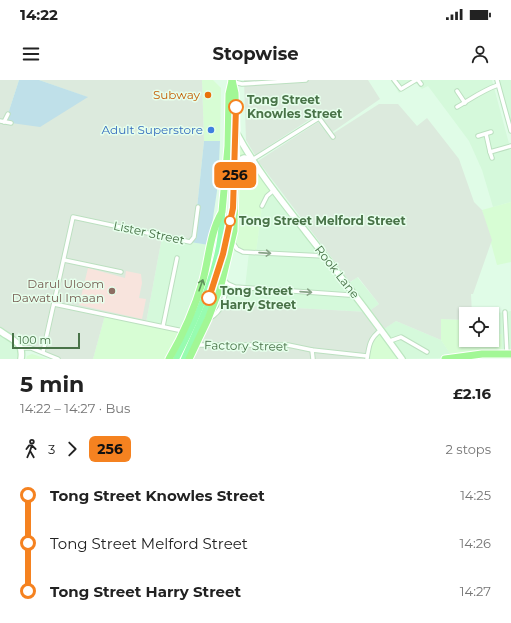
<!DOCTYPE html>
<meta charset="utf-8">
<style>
body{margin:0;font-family:Montserrat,sans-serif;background:#f6f6f6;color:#222;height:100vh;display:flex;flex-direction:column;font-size:15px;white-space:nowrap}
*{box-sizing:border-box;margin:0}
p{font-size:13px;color:#767676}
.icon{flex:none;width:22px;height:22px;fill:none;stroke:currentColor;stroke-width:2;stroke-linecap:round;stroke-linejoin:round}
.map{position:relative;height:279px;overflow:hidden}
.sheet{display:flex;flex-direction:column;background:#fff;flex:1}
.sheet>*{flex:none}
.badge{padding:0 8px;border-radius:6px;font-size:14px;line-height:26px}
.tools{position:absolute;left:459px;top:227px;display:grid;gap:8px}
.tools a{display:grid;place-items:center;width:40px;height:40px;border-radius:0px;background:#fff;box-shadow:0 1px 3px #0004;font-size:20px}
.scale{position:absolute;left:12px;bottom:10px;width:68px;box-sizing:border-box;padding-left:4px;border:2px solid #497348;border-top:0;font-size:11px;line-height:14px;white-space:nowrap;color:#497348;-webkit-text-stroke:3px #e6ffec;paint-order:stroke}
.map>.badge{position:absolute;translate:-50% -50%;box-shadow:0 0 0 2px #fff}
.legs{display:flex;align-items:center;gap:6px;height:44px;padding:0 20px;font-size:13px}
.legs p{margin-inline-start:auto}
.head{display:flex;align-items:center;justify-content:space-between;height:68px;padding:0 20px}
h1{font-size:22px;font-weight:700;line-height:30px}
ul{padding:0 20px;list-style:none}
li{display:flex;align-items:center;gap:14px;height:48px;font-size:15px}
li i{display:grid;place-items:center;width:6px;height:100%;margin:0 5px;background:currentColor}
li i::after{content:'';width:10px;height:10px;margin:-5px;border:3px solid;border-radius:50%;background:#fff}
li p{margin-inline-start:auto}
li:first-child i{background:linear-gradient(#0000 50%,currentColor 0)}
li:last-child i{background:linear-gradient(currentColor 50%,#0000 0)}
.status{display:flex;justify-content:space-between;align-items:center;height:28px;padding:0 20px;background:#fff;direction:ltr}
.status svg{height:11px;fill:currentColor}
header{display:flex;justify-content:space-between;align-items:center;height:52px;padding:0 20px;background:#fff;font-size:18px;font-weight:700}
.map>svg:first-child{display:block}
.residential{fill:#d5f9db}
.commercial{fill:#d7fdd4}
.industrial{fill:#dceadd}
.education{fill:#f8e4dd}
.green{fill:#bfe0e9}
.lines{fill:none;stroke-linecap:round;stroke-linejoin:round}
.street-casing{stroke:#bce0c0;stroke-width:5.5}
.secondary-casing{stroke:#bce7c0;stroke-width:8}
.primary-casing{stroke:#fff;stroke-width:8}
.highway-casing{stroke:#fff;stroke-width:9}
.street{stroke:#fff;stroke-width:3.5}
.secondary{stroke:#fff;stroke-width:5.5}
.primary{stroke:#97fcb0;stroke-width:6}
.highway{stroke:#a2f796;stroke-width:7}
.oneway{stroke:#89a488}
.oneway2{stroke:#5f945c}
.line-1-casing{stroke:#fff;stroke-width:9}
.line-1{stroke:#f58220;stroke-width:6}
.food-dot{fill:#e8710a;stroke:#e6ffec;stroke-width:1.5}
.stop-1-dot{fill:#fff;stroke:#f58220;stroke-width:2}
.shop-dot{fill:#3f7fe0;stroke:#e6ffec;stroke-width:1.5}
.education-dot{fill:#8d6e63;stroke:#e6ffec;stroke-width:1.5}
.labels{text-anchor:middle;stroke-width:3;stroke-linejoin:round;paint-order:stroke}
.food-label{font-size:12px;fill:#c56008;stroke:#e6ffec;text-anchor:end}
.stop-label{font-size:12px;font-weight:bold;fill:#497348;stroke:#e6ffec;text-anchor:start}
.shop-label{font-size:12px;fill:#366cbe;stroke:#e6ffec;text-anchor:end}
.street-label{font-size:12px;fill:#497348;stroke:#e6ffec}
.education-label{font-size:12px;fill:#785e54;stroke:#e6ffec;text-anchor:end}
</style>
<div class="status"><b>14:22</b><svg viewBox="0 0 49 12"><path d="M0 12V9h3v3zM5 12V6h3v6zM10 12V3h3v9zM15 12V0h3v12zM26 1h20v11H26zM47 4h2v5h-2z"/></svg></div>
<header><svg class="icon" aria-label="menu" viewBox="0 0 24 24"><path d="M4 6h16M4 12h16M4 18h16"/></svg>Stopwise<svg class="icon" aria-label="person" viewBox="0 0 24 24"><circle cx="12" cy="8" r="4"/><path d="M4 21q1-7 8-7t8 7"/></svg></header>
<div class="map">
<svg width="511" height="279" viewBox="0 0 511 279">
<rect width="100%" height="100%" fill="#e0fce7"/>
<g class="residential">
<polygon points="391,0 492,0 511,71 511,122 493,127 482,90 469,61 428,6 422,9 417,4 414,4 399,13"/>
<polygon points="497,0 511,0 511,51"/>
<polygon points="274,110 347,205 357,197 379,224 368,232 223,224 226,203 245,208 249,172 256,172 262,126"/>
<polygon points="162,157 209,165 216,171 183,251 146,243"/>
<polygon points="511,231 511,274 502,274 501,254 492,255 492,234 489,234"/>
<polygon points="396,241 441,260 453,278 402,279 382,250"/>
<polygon points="0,251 18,263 21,279 0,279"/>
</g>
<g class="commercial">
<polygon points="202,0 213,0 221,8 220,61 204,61"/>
<polygon points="233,60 252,80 274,110 262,126 256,173 243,172 233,165"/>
<polygon points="511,122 511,182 497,185 482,130"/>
<polygon points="105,235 183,251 167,279 93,279"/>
<polygon points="441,239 466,240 466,260 492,260 492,255 502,254 502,274 453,278 441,260"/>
<polygon points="381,250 402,279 367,279 368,264"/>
<polygon points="32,274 48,279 26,279 27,276"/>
</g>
<g class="industrial">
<polygon points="0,0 19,0 8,34 87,17 39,0 202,0 204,61 194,157 190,162 162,157 146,243 105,235 93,279 58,279 31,268 22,268 0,251"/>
<polygon points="244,0 368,0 380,19 331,53 318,34 255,75 246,60"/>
<polygon points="379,24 398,24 417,46 427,38 459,79 474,122 482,130 492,160 473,214 471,214 472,234 466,234 466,240 441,239 441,260 396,241 372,257 367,279 189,279 208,239 223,224 368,232 379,224 358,197 350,202 258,81 318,42 329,56"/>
</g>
<polygon class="education" points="88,188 125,198 126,191 141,194 142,203 139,218 146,219 142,239 79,225"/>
<g class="green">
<polygon points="19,0 39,0 88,17 40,47 4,42 8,34"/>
<polygon points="204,61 220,61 218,104 209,165 190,162 194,157"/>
</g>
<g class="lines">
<g class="street-casing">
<g id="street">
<polyline points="394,0 401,9 416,0"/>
<polyline points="418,0 421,4"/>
<polyline points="497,0 511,51"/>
<polyline points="234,2 242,4 306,0"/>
<polyline points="457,11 465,23"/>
<path d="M457 27C471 19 483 10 498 5"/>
<polyline points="0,41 11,43"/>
<polyline points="4,42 8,34"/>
<polyline points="486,54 490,72 511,66"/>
<polyline points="478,56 491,52"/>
<polyline points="490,72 492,78"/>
<polyline points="252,80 319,38 333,57"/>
<polyline points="262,126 267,116 274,110"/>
<polyline points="233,163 237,169 243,172 324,176"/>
<polyline points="64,180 121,192"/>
<polyline points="226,203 235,207 349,215 354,213"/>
<polyline points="54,224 183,251"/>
<polyline points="505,232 507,274"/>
<path d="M210 238C223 231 226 217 226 202"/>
<polyline points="163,246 177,178"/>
<polyline points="390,261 401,257 427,272"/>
<polyline points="196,265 288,265 312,270 367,276"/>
<polyline points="22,268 31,268 58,279"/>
<polyline points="312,270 313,279"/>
<polyline points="43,272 73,137 190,162 194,157 198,127"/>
<path d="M367 279C369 265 370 258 381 250"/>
</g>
</g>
<g class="secondary-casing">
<g id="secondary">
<path d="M236 52C255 88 281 120 306 152 339 194 371 236 402 279"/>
<polyline points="235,82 244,78 252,80"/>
<path d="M0 251C12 260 24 262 21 279"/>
</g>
</g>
<g class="primary-casing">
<g id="primary">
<path d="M176 279C198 236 223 182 222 132"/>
<polyline points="184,279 208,224 223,174 233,128"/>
</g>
</g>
<g class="highway-casing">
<g id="highway">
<path d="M169 279C183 255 195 227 203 200 209 178 210 152 222 132L228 66 229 14 232 1"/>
<polyline points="189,279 208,239 221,205 234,151 236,51 235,13 232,0"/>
<polyline points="445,279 482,274 511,274"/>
</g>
</g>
<use href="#street" class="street"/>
<use href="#secondary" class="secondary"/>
<use href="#primary" class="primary"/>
<use href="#highway" class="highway"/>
</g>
<defs><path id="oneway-shaft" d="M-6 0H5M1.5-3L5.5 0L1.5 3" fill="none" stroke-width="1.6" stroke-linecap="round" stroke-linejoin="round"/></defs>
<g class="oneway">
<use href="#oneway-shaft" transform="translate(265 173) rotate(4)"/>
<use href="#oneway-shaft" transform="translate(306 212) rotate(4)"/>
</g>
<use class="oneway2" href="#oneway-shaft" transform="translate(201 205) rotate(-71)"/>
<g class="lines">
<g class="line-1-casing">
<polyline id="line-1" points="209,218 223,174 233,128 236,27"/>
</g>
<use href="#line-1" class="line-1"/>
</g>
<circle class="food-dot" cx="208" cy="15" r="4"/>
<g class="stop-1-dot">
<circle cx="236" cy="27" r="7"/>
<circle cx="230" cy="141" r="5"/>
<circle cx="209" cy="218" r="7"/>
</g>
<circle class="shop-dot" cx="211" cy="50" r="4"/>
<circle class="education-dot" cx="112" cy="211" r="4"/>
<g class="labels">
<g class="food-label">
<text x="200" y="19">Subway</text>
</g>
<g class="stop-label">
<text x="247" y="24">Tong Street<tspan x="247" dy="14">Knowles Street</tspan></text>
<text x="239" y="145">Tong Street Melford Street</text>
<text x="220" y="215">Tong Street<tspan x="220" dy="14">Harry Street</tspan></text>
</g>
<g class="shop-label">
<text x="203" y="54">Adult Superstore</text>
</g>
<g class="street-label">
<text transform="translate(149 153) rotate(12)" y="4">Lister Street</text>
<text transform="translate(337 192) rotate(52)" y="4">Rook Lane</text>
<text transform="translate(246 266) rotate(1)" y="4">Factory Street</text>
</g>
<g class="education-label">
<text x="104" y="208">Darul Uloom<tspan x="104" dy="14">Dawatul Imaan</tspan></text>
</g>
</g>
</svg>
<div class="tools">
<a><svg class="icon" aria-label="locate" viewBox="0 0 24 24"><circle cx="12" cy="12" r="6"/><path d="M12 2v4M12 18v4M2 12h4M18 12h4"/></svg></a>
</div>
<div class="scale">100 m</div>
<b class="badge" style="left:235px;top:95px;background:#f58220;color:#111">256</b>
</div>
<section class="sheet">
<div class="head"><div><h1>5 min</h1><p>14:22 – 14:27 · Bus</p></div><b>£2.16</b></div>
<div class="legs"><svg class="icon" aria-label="walk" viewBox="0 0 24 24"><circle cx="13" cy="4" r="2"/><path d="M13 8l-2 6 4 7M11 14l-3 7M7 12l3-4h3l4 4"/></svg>3<svg class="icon" aria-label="forward" viewBox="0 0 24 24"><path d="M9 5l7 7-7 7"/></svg><b class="badge" style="background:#f58220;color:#111">256</b><p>2 stops</p></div>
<ul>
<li><i style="color:#f58220"></i><b>Tong Street Knowles Street</b><p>14:25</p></li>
<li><i style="color:#f58220"></i><span>Tong Street Melford Street</span><p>14:26</p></li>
<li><i style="color:#f58220"></i><b>Tong Street Harry Street</b><p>14:27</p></li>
</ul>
</section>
